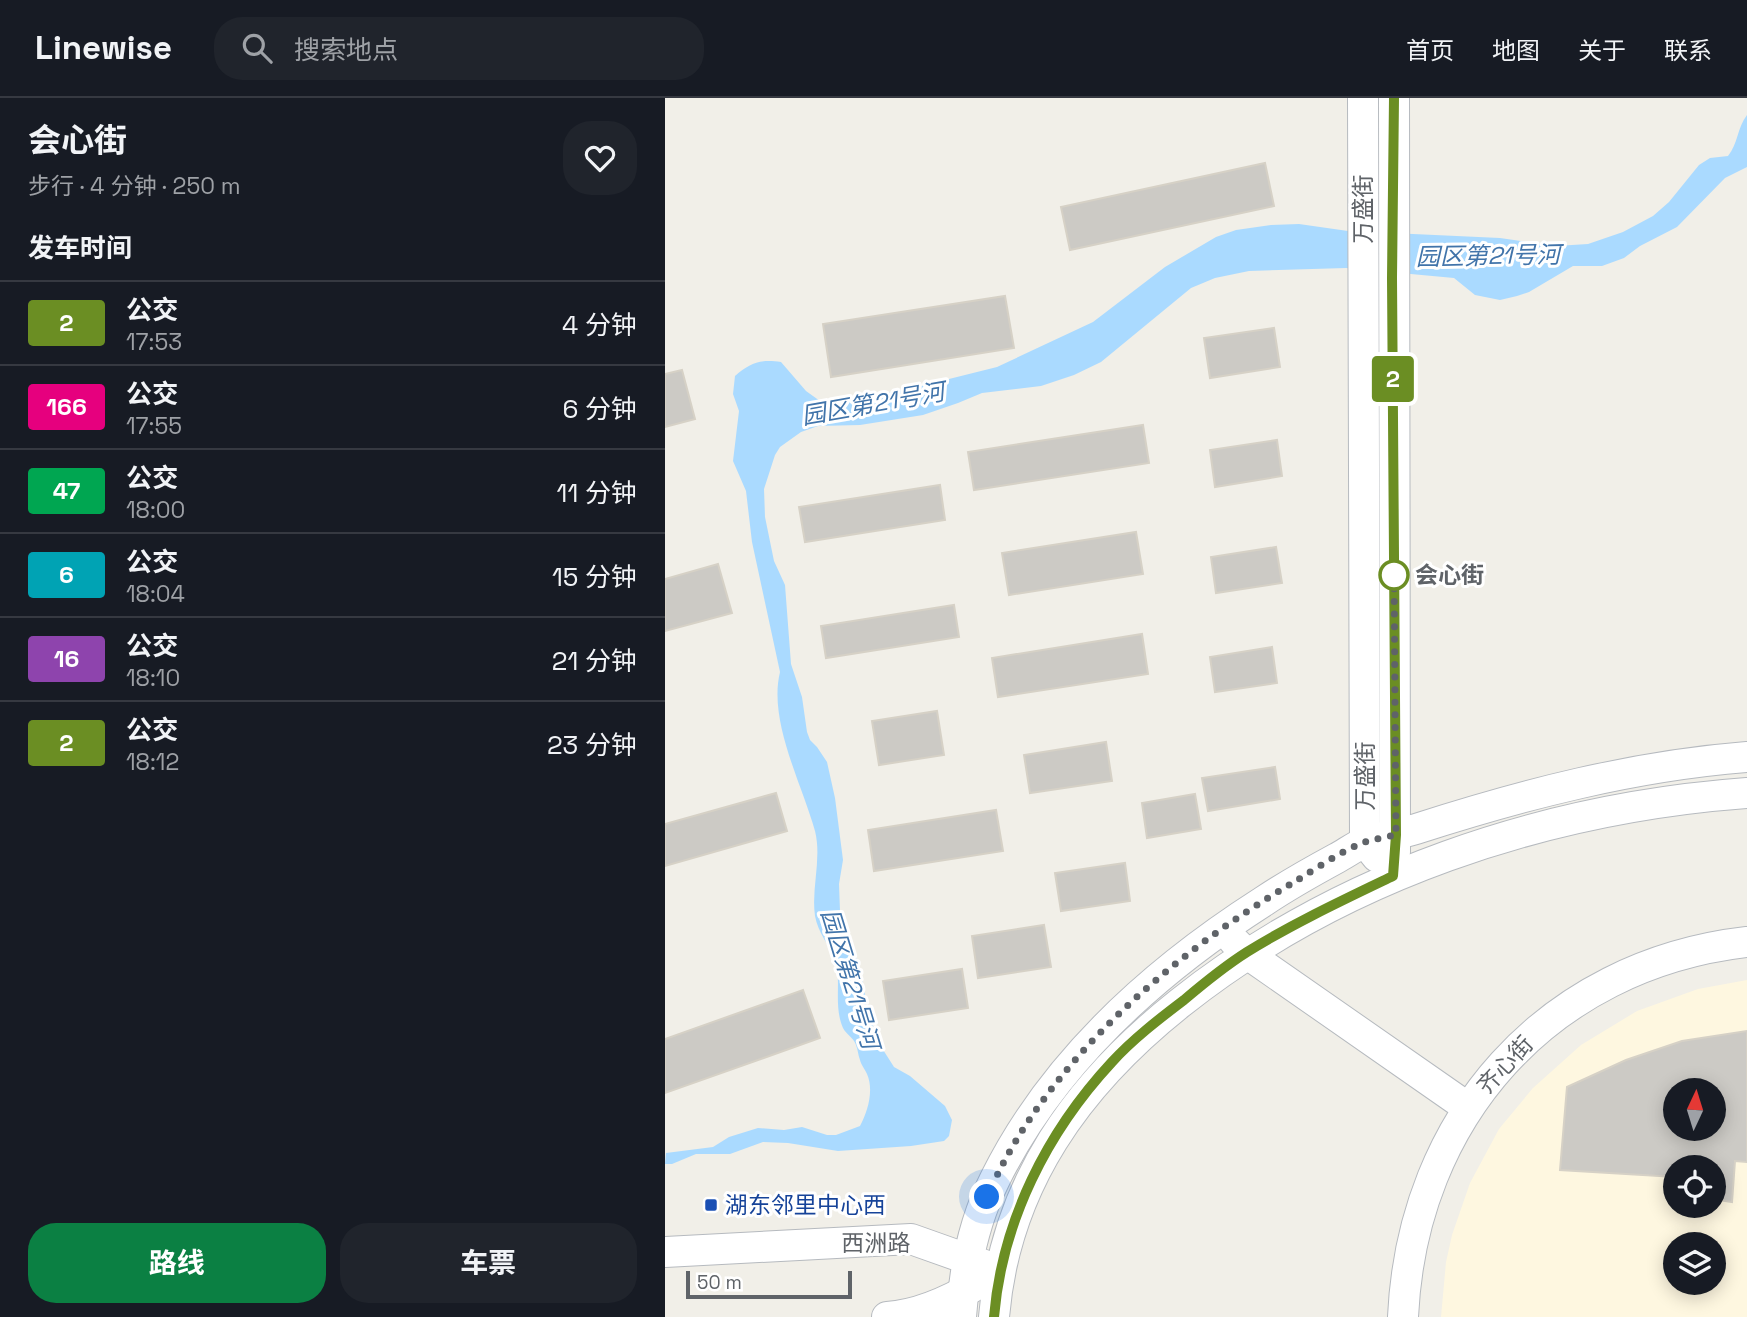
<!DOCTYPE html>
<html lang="zh">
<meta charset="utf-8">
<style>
body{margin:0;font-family:"Space Grotesk","Noto Sans SC",sans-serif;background:#20242c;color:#f1f3f6;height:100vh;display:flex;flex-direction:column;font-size:26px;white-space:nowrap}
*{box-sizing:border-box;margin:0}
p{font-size:23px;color:#9ea1a6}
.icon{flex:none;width:38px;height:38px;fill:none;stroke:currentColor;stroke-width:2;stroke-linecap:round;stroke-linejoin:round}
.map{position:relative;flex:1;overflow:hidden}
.details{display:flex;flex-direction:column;background:#171b24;width:665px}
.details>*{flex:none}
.badge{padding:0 14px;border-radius:5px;font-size:24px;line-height:46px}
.needle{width:46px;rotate:4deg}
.tools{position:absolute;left:998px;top:980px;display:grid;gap:14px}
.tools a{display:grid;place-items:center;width:63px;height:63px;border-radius:50%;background:#171b24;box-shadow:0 4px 18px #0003;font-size:35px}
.scale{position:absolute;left:21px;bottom:18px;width:166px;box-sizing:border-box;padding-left:7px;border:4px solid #5f6368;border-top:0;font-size:19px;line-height:24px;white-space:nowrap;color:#5f6368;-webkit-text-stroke:5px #fff;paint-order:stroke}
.you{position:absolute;width:35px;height:35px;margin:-18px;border:5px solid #fff;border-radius:50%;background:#1a73e8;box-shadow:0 0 0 10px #1a73e833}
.map>.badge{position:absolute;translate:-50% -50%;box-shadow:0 0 0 4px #fff}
h2{padding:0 28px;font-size:26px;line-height:63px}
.round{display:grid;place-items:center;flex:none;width:74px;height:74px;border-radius:28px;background:#20242c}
.headline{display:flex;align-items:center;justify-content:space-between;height:119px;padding:0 28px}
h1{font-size:33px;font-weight:700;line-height:52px}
.primary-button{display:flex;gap:14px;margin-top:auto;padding:14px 28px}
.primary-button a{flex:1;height:80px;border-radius:28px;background:#0b8043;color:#fff;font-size:28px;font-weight:700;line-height:80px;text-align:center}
.primary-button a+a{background:#20242c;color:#f1f3f6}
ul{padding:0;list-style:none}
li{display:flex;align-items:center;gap:21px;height:84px;padding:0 28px;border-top:2px solid #363941}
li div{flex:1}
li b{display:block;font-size:26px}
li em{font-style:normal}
li .badge{min-width:77px;font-weight:700;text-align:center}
header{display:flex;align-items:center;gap:42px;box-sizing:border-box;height:98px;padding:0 35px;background:#171b24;border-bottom:2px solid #363941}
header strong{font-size:33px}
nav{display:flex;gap:38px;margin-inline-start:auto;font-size:24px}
.search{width:490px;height:63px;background:#20242c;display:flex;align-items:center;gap:18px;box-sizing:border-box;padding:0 24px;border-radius:28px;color:#9ea1a6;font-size:26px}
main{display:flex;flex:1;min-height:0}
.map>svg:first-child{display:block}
.commercial{fill:#fef7e0;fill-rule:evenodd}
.water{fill:#aadaff}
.building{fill:#cccac5;stroke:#d6d1c6;stroke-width:2;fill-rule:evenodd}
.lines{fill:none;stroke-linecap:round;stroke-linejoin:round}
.secondary-casing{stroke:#b6babf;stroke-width:32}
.secondary{stroke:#fff;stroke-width:30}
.line-casing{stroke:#fff;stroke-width:16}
.line{stroke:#6b8e23;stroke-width:10}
.walk{stroke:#5f6368;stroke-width:7;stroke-dasharray:0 12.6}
.stop-dot{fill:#fff;stroke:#6b8e23;stroke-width:3.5}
.transit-dot{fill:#1a4fb4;stroke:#fff;stroke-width:2.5}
.labels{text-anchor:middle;stroke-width:6;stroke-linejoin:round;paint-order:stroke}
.street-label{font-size:23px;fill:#5f6368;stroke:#fff}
.stop-label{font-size:23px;font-weight:bold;fill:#5f6368;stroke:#fff;text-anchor:start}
.transit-label{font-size:23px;fill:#164399;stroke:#fff;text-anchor:start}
.water-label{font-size:24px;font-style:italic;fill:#4174aa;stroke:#fff}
</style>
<header>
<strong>Linewise</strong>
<div class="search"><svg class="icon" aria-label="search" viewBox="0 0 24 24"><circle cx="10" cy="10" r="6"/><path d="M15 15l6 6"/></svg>搜索地点</div>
<nav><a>首页</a><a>地图</a><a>关于</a><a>联系</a></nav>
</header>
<main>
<section class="details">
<div class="headline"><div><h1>会心街</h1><p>步行 · 4 分钟 · 250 m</p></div><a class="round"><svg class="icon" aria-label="heart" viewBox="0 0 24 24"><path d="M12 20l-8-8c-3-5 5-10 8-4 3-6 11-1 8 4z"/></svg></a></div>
<h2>发车时间</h2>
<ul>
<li><span class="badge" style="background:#6b8e23;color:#fff">2</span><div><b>公交</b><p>17:53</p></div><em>4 分钟</em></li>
<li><span class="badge" style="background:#e6007e;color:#fff">166</span><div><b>公交</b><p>17:55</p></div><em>6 分钟</em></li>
<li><span class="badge" style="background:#00a651;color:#fff">47</span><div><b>公交</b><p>18:00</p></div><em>11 分钟</em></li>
<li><span class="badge" style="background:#00a3b4;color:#fff">6</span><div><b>公交</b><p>18:04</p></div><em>15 分钟</em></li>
<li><span class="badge" style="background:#8e44ad;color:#fff">16</span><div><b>公交</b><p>18:10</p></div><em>21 分钟</em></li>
<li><span class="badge" style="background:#6b8e23;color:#fff">2</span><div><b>公交</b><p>18:12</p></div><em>23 分钟</em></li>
</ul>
<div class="primary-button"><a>路线</a><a>车票</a></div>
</section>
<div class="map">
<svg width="1082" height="1219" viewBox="0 0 1082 1219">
<rect width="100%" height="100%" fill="#f1efe8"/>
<path class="commercial" d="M1082 882V1219H776L781 1164 787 1137 805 1085 834 1031 868 990 916 947 972 913 1033 891ZM1010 992H1048V1031H1010ZM1010 1069H1048V1108H1010ZM1010 1146H1048V1185H1010Z"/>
<path class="water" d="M1082 17V69L1060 80 1012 129 975 148 959 160 937 168H908L864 194 852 198 835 202 810 197 789 180 681 170 584 173 550 180 526 190 436 264 409 277 376 288 317 295 293 305 258 317 195 327 153 328 136 334 115 349 110 357 99 391 100 419 109 463 120 487 126 566 137 599 142 634 145 642 152 649 162 664 170 700 178 762 174 786 175 813 196 874 203 914 215 947 229 969 245 978 280 1008 287 1022 284 1038 279 1043 246 1048 173 1053 123 1045 98 1044 65 1056H31L7 1066H0L1 1055 48 1049 64 1039 93 1030 119 1032 137 1029 162 1037H171L195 1028C203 1013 209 992 202 976 200 971 196 967 195 962 193 957 193 952 191 947 189 940 181 936 178 930 168 907 177 882 170 862 164 846 153 835 150 818 146 790 157 761 150 733 137 686 103 623 115 574L87 444 81 393 68 363 74 313 68 296 70 278C85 265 95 261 116 264L141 293 155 303H172L244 291 332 269 428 224 500 169 551 139 571 132 606 127 634 126 683 133 835 140 891 148 923 146 958 134 988 118 1004 104 1034 67 1045 60 1063 58C1073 46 1072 30 1082 17Z"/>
<g class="building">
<polygon points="600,65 609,108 405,152 396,109"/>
<polygon points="340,198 349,250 166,279 158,226"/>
<polygon points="609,230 615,269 545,280 539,240"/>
<polygon points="17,272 30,321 0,329 0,276"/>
<polygon points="478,327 484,365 309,392 303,354"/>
<polygon points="612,342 617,378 550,389 545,352"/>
<polygon points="275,387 280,422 140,444 134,409"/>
<polygon points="471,434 478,476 344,497 337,455"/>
<polygon points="611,449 617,485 551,495 546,459"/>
<polygon points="53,466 67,515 0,533 0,481"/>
<polygon points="289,507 294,539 161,560 156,528"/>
<polygon points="477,536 483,576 333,599 327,560"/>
<polygon points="607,549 612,585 550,594 545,559"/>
<polygon points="272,613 279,657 214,667 207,623"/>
<polygon points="441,644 447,683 365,695 359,657"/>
<polygon points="610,669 615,701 543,713 537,680"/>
<polygon points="111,695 122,733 0,768 0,726"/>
<polygon points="530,696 536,731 482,740 477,705"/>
<polygon points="331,712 338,753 209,773 203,732"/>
<polygon points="460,765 465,803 396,813 390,775"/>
<polygon points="379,827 386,869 313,880 307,838"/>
<polygon points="297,871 303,910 224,922 218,883"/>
<polygon points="138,892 155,940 0,995 0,941"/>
<path d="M1082 933V1064L1070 1063 1067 1104 1053 1102 1054 1082 1048 1081V1069H1010V1079L895 1072 902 989 961 962 1017 943ZM1010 992H1048V1031H1010Z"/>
</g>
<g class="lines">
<g class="secondary-casing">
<g id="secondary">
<polyline points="698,0 700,744 712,759"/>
<polyline points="729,0 730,754"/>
<polyline points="569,843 581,855 802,1009"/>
<polyline points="0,1154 246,1141 322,1168"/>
<path d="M222 1219C253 1217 284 1203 311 1187"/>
<path d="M296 1219C299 1172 309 1123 330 1081 388 964 491 872 599 803 623 787 648 773 672 760 681 755 691 748 700 744 717 738 735 736 751 731 860 696 968 668 1082 659"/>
<path d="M329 1219C340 1086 413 986 515 905 675 778 879 710 1082 695"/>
<path d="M738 1219C747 1020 882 867 1082 844"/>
</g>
</g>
<use href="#secondary" class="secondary"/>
</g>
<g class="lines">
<g class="line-casing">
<path id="line" d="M329 1219C337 1123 382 1034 447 964 468 941 494 921 519 902 539 885 560 868 582 854 629 825 678 802 728 778L731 737 727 180 729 0"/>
</g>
<use href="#line" class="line"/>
<path class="walk" d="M322 1099C378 968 505 857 626 786 649 772 674 754 700 744 710 741 721 739 731 737L729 470V477"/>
</g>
<circle class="stop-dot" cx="729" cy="477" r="14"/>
<rect class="transit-dot" x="39" y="1100" width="14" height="14" rx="3.5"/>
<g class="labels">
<g class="street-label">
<text transform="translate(698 111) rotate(-90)" y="8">万盛街</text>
<text transform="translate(700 678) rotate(-90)" y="8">万盛街</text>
<text transform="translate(840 967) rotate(-47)" y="8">齐心街</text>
<text x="211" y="1153">西洲路</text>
</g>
<g class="stop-label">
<text x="750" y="485">会心街</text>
</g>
<g class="transit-label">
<text x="60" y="1115">湖东邻里中心西</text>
</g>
<g class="water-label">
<text transform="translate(823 158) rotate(-1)" y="8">园区第21号河</text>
<text transform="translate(208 306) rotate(-10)" y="8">园区第21号河</text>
<text transform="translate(185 881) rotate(73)" y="8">园区第21号河</text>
</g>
</g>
</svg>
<div class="tools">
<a><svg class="needle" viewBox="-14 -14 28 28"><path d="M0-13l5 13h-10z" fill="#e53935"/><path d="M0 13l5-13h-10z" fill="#9ea1a6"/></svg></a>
<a><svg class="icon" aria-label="locate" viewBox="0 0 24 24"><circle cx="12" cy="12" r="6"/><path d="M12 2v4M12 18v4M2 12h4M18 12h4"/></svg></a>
<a><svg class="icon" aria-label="layers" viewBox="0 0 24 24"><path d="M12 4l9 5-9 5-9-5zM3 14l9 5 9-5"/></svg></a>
</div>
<div class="scale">50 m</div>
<div class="you" style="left:322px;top:1099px"></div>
<b class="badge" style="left:728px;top:281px;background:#6b8e23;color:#fff">2</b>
</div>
</main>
